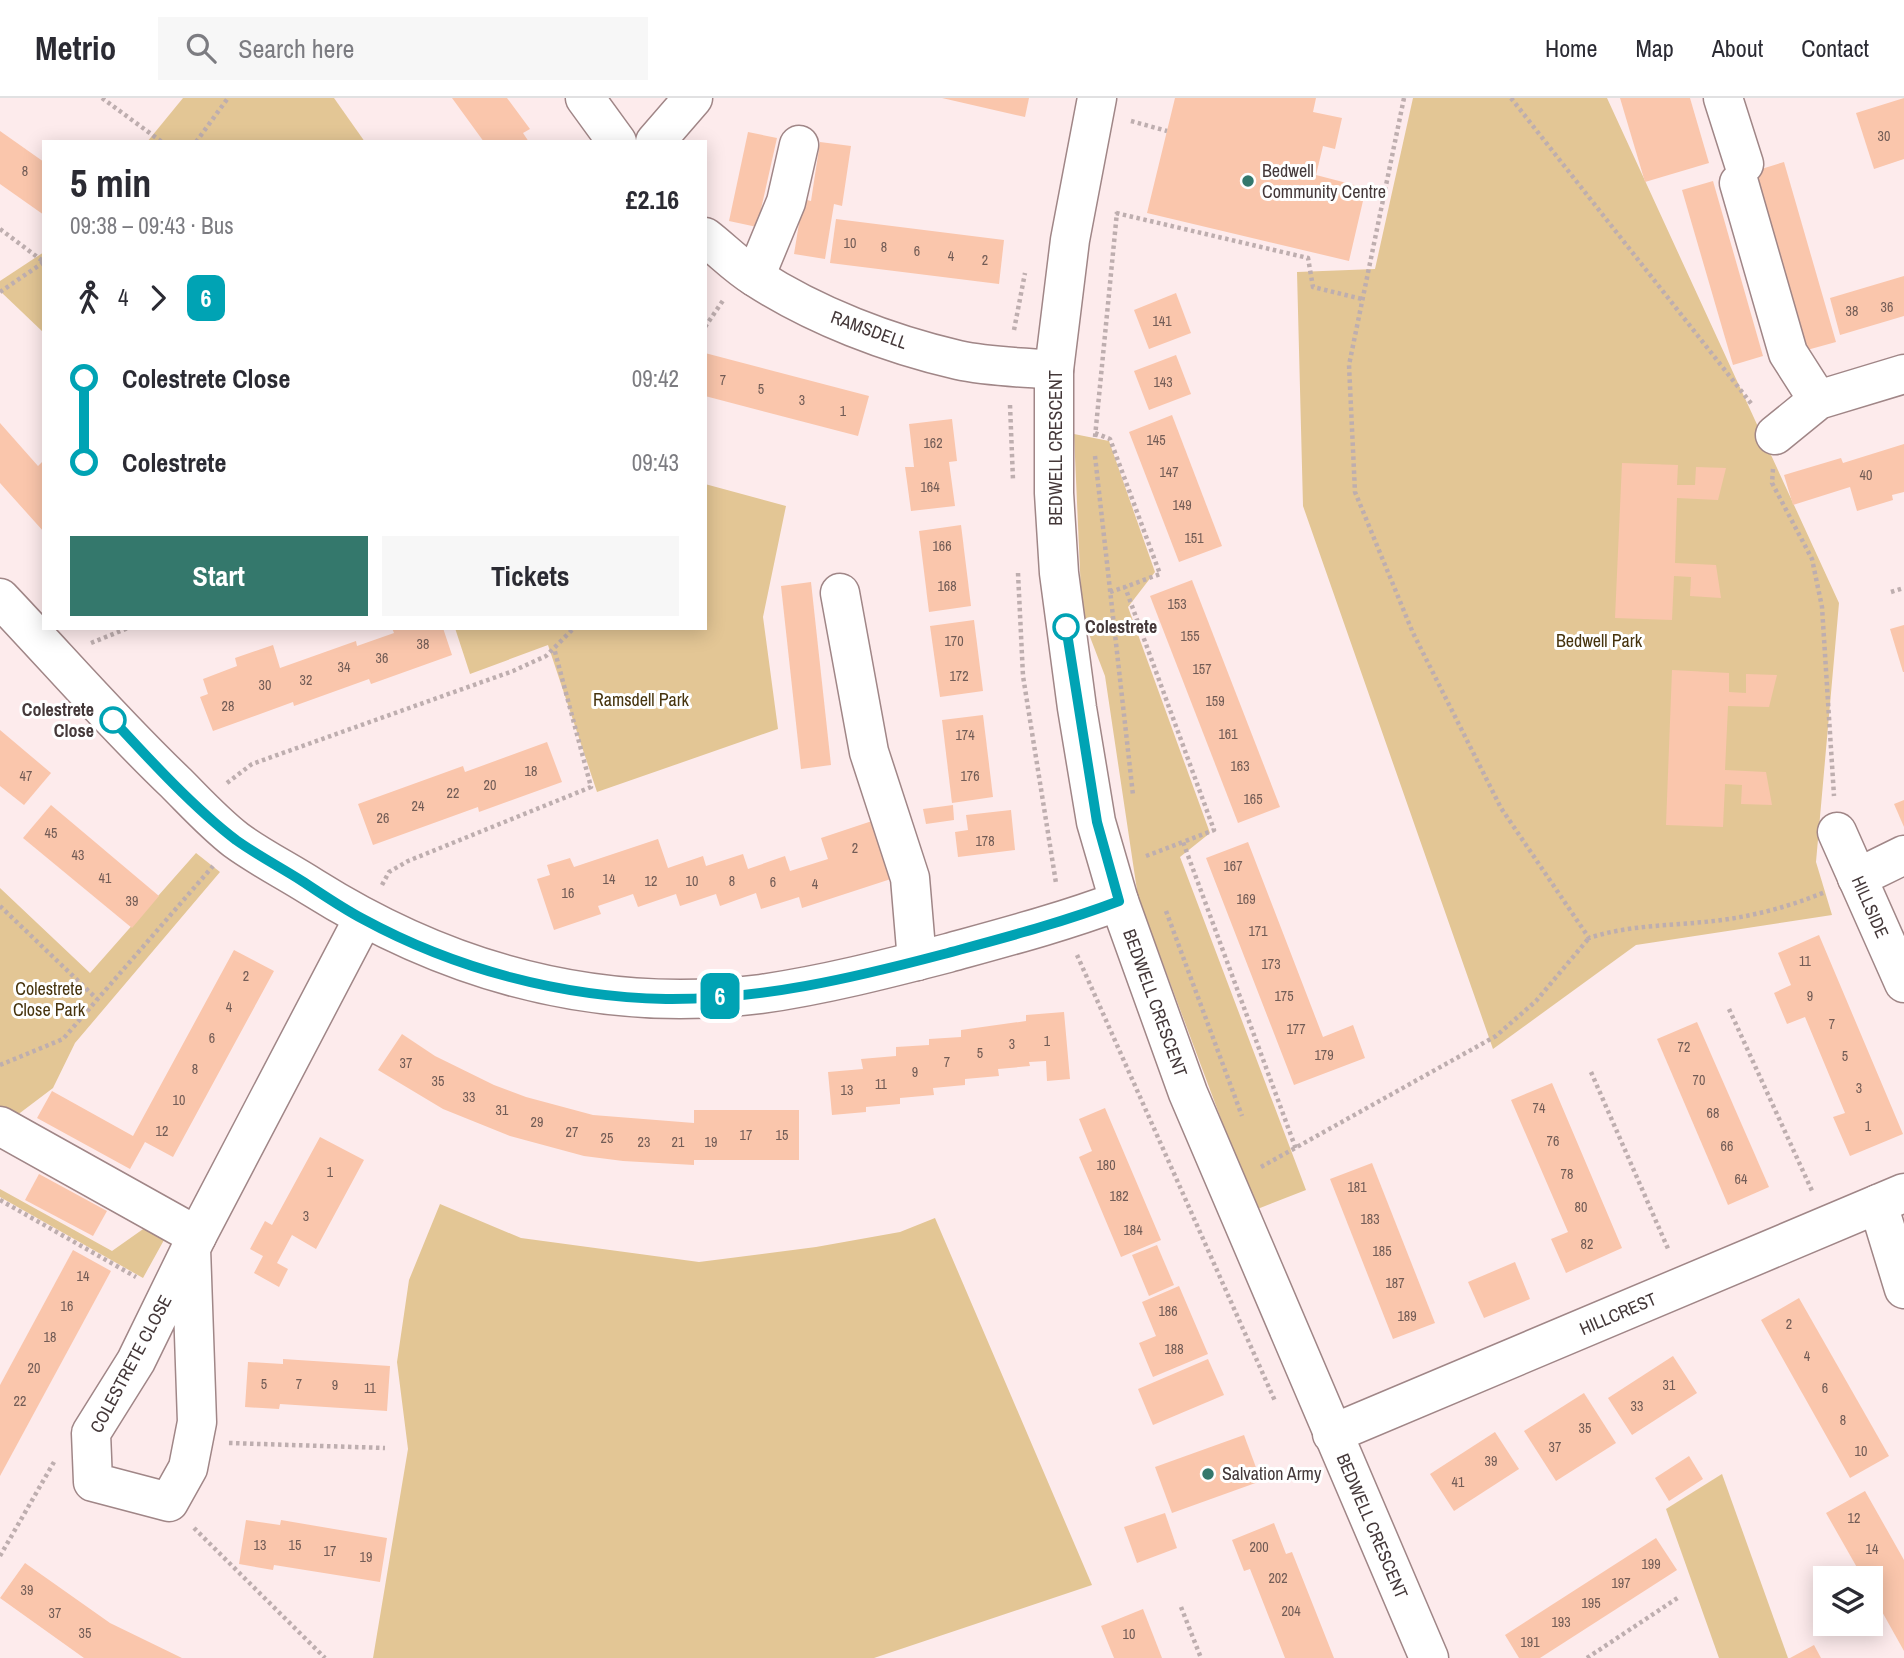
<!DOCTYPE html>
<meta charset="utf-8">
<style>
body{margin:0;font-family:"Archivo Narrow",sans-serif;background:#f7f7f7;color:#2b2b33;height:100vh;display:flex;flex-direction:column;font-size:26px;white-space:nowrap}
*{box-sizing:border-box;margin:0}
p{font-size:23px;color:#7c7c81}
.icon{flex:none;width:38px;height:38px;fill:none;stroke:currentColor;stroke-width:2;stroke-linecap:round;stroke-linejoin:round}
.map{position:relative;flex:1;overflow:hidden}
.details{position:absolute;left:42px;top:42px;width:665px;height:490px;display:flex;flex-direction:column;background:#fff;border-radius:0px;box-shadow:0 4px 18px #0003}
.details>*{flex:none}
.badge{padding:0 14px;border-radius:10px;font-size:24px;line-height:46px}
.fabs{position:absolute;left:1813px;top:1468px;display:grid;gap:14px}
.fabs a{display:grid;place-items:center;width:70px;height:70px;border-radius:0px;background:#fff;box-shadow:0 4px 18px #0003;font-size:35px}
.map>.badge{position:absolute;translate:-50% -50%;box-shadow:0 0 0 4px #fff}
.legs{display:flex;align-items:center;gap:10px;height:77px;padding:0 28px;font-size:23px}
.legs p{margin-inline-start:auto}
.headline{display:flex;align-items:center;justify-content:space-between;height:119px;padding:0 28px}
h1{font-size:38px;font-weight:700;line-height:52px}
.button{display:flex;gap:14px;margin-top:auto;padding:14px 28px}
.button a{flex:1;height:80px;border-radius:0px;background:#34786c;color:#fff;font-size:28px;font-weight:700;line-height:80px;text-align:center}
.button a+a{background:#f7f7f7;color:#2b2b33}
ul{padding:0 28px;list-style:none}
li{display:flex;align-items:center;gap:24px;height:84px;font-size:26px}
li i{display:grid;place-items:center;width:10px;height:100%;margin:0 9px;background:currentColor}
li i::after{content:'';width:18px;height:18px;margin:-9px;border:5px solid;border-radius:50%;background:#fff}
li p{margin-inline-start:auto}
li:first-child i{background:linear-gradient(#0000 50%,currentColor 0)}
li:last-child i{background:linear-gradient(currentColor 50%,#0000 0)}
header{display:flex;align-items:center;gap:42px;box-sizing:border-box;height:98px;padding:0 35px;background:#fff;border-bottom:2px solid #e1e1e2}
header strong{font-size:33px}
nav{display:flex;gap:38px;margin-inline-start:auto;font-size:24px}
.search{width:490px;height:63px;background:#f7f7f7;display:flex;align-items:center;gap:18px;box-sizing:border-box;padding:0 24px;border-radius:0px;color:#7c7c81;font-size:26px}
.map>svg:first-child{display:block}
.green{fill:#e3c695}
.building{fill:#fac6ac}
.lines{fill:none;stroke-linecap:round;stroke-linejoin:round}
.minor-casing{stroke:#a08687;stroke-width:41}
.path{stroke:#beaeaf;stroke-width:4.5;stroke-dasharray:3.5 3.5;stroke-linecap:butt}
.minor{stroke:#fff;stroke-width:38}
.line-1-casing{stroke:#fff;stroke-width:16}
.line-1{stroke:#00a3b4;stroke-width:10}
.poi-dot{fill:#34786c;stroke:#fff;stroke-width:2.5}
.stop-1-dot{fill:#fff;stroke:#00a3b4;stroke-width:3.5}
.labels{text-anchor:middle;stroke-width:6;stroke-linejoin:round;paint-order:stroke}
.number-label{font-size:14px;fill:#725c56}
.poi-label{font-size:18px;fill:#443839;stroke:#fff;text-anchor:start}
.street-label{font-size:18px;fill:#443839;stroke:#fff}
.stop-label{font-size:18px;font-weight:bold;fill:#443839;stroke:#fff;text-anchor:start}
.park-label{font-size:18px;fill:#46330d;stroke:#fff}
</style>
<header>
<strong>Metrio</strong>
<div class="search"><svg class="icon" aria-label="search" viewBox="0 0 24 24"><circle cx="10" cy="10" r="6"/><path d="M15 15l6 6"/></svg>Search here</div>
<nav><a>Home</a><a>Map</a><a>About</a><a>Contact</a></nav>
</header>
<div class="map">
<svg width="1904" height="1560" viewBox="0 0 1904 1560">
<rect width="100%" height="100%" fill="#fdebec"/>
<g class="green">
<polygon points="183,0 334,0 365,44 147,44"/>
<polygon points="1413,0 1607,0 1839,505 1816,764 1832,817 1636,847 1493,951 1303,408 1297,174 1375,171"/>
<polygon points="44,154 44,235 0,193 0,183"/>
<polygon points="1074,336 1109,343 1155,474 1128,509 1210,735 1180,759 1306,1092 1255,1112 1138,799 1105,578 1082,518"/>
<polygon points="705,386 786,408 763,519 778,631 597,694 548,547 470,576 455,530 705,530"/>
<polygon points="196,755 220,774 75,945 53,990 12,1021 0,1015 0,790 90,875"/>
<polygon points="0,1091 112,1153 146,1129 164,1142 143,1180 0,1099"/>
<polygon points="440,1106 521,1140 699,1164 816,1149 900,1134 935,1120 1092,1487 874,1560 373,1560 408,1351 397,1264 409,1182"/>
<polygon points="1722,1376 1788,1560 1719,1560 1666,1411"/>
</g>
<g class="building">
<polygon points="452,0 507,0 530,31 523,35 529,44 484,44"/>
<polygon points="942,0 1029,0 1025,19"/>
<polygon points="1175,0 1316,0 1313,14 1342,20 1335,51 1323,48 1316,77 1366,90 1349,163 1147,115"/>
<polygon points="1620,0 1690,0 1709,65 1645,84"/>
<polygon points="1904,0 1904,61 1874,71 1856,15"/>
<polygon points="0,33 44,64 44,117 0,86"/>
<polygon points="748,34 777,40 757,129 729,123"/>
<polygon points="820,44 851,48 842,108 834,106 825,161 794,156 803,101 811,103"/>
<polygon points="1784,64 1836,244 1807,252 1755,73"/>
<polygon points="1713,83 1763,258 1733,267 1682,92"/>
<polygon points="836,121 1004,142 999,186 830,165"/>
<polygon points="1904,178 1904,218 1840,237 1830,200"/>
<polygon points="1176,195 1191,235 1149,251 1134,212"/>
<polygon points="705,255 869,298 858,338 705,298"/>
<polygon points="1176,257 1191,296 1149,312 1134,273"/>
<polygon points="1172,317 1222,448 1179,464 1129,334"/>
<polygon points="952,321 957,363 949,364 955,408 911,413 905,369 914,369 909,326"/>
<polygon points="0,325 38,368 44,362 44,434 0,385"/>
<polygon points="1904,346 1904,394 1892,397 1893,402 1857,413 1850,389 1793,407 1784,377 1841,360 1843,365"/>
<polygon points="1622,365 1678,367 1677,387 1695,387 1696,369 1726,370 1718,402 1677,400 1675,465 1716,467 1721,500 1690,498 1691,479 1674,478 1672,522 1615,520"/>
<polygon points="961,427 971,508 929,514 919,433"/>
<polygon points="1192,482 1280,709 1238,725 1150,498"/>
<polygon points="811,484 831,667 801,671 781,488"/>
<polygon points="974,522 983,593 940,599 930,528"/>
<polygon points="1904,527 1904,574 1903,574 1890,531"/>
<polygon points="392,530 443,530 452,557 371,586 369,581 294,608 293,604 213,633 200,599 208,596 203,581 237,568 235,560 273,547 280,570 356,543 357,548 394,535"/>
<polygon points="1672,572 1729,575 1729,594 1746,595 1746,576 1777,577 1769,609 1728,608 1725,672 1766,674 1772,707 1741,706 1742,687 1725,686 1723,729 1666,727"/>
<polygon points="983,617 993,699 952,705 942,622"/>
<polygon points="0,632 51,675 24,707 0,688"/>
<polygon points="547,644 562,684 479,714 478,709 373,747 358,706 463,668 465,674"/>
<polygon points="1904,702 1904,729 1894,706"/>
<polygon points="51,707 159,798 132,830 23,740"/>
<polygon points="953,707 954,722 926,726 923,711"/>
<polygon points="1011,712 1015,752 958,759 955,734 968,732 966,717"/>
<polygon points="875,722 894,780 802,810 799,799 761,811 756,795 720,808 716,796 680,808 676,796 638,809 633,796 598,808 601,816 554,832 537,781 550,777 547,767 570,760 574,769 658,741 668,770 703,758 706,768 743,756 748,771 785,758 790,773 828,761 821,740"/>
<polygon points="1248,744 1323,939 1353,927 1365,960 1294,987 1206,760"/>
<polygon points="1819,837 1903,1036 1850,1058 1833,1019 1845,1015 1805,919 1787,926 1774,895 1791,887 1778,855"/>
<polygon points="234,852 274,873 173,1059 145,1044 130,1071 37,1020 52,993 133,1038"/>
<polygon points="1064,914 1070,981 1047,983 1046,963 1029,964 1030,968 998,971 999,978 965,981 965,987 933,990 934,997 900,1000 900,1006 866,1009 866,1014 832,1017 828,974 863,971 861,961 896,958 896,949 929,947 929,941 961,939 961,932 1026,923 1026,917"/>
<polygon points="1697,924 1769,1089 1728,1107 1657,941"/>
<polygon points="402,936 435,958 494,987 526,999 593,1017 694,1025 694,1012 799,1012 799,1062 694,1062 694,1067 623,1063 584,1058 510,1038 443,1011 378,972"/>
<polygon points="1552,985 1622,1150 1566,1175 1551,1141 1568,1134 1511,1002"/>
<polygon points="1105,1010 1161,1142 1121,1159 1079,1059 1092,1053 1079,1021"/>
<polygon points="320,1039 364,1062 316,1151 292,1137 277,1165 288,1171 279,1189 254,1175 263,1158 250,1151 265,1123 272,1127"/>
<polygon points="1372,1065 1435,1225 1393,1241 1330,1081"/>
<polygon points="39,1076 107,1113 93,1138 25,1102"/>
<polygon points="1157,1147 1174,1187 1149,1198 1132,1157"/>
<polygon points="73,1152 111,1173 0,1378 0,1287"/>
<polygon points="1515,1164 1530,1201 1484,1220 1468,1184"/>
<polygon points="1179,1188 1208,1256 1153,1279 1139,1245 1156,1238 1142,1204"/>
<polygon points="1799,1200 1889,1358 1850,1380 1761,1222"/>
<polygon points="1673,1258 1697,1295 1632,1337 1608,1300"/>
<polygon points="283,1261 390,1268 387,1313 280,1306 279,1311 245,1309 248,1264 283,1266"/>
<polygon points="1208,1261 1224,1297 1153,1327 1138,1291"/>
<polygon points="1584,1295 1616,1345 1556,1383 1524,1333"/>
<polygon points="1495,1334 1519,1371 1454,1413 1430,1376"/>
<polygon points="1244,1337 1261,1383 1172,1415 1155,1369"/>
<polygon points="1689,1358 1703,1381 1669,1403 1655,1380"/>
<polygon points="1865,1393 1904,1462 1904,1553 1871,1494 1871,1480 1863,1480 1826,1415"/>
<polygon points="1165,1415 1177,1450 1137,1465 1124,1429"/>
<polygon points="246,1422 280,1427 281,1422 387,1440 380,1484 274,1467 273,1472 239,1466"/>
<polygon points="1274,1425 1286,1456 1292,1454 1334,1560 1285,1560 1250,1471 1244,1473 1232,1442"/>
<polygon points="1656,1440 1677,1472 1540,1560 1519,1560 1505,1537"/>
<polygon points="25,1465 110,1525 182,1560 84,1560 0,1500"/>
<polygon points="1143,1511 1162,1560 1114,1560 1101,1528"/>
<polygon points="1814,1547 1821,1560 1790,1560"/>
</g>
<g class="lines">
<g class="minor-casing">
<g id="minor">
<polyline points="585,0 617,44"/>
<polyline points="1097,0 1070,142 1054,272 1054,395 1059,475 1077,610 1096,724 1119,803 1188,995 1429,1560"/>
<polyline points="1723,0 1744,66"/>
<polyline points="655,44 693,0"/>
<polyline points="1739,85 1788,255 1818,302"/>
<path d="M705 139C722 152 737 168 755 179 815 218 889 246 958 262 989 269 1023 269 1054 272"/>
<polyline points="755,179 786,104 799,47"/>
<polyline points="1775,337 1818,302 1904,276"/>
<polyline points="840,495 869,654 910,780 917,863"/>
<path d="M0 500C58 561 114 626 176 685 195 704 214 725 236 742 259 759 287 773 312 789 449 875 599 916 761 896 824 887 886 871 948 855 1006 839 1063 824 1119 803"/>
<polyline points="1837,734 1904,885"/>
<polyline points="1857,780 1904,757"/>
<polyline points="0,1028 197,1138"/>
<polyline points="1878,1106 1904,1191"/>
<polyline points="191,1150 197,1324 188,1370 169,1404 93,1384 91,1335 136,1263 197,1138 363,821"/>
<polyline points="1332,1336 1904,1095"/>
</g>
</g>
<g class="path">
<polyline points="102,0 162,44"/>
<path d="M1404 0 1349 267 1355 394 1413 535 1501 710 1589 840C1631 826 1677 828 1722 822 1758 817 1791 808 1825 794"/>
<polyline points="1511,0 1753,308"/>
<polyline points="1131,23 1167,33"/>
<polyline points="196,44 228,0"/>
<polyline points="1116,115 1308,160 1313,189 1362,201"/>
<polyline points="0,131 44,164"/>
<polyline points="0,194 44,164"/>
<polyline points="705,229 724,201"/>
<polyline points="1014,232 1025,175"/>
<polyline points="1010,307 1013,382"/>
<polyline points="1095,335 1110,341 1160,476 1125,489 1214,732 1183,744 1296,1051"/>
<polyline points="1095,339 1117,114"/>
<polyline points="1095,358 1133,697"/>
<polyline points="1773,371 1772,385 1812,461 1822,509 1834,698"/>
<polyline points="1018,475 1023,578 1056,785"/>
<polyline points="1110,494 1125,489"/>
<polyline points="1891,494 1904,490"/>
<polyline points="91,545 128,530"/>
<polyline points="227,685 252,666 513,573 546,558 574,530"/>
<polyline points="1146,758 1183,744"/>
<polyline points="382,787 389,774 408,763 591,689 554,550"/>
<polyline points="0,808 97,901"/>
<polyline points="1166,813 1242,1018"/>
<polyline points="1077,857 1275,1303"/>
<polyline points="1729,911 1813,1095"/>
<polyline points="0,967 63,941 213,768"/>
<polyline points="1591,974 1669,1153"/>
<polyline points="1261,1069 1496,938 1536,903 1589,840"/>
<polyline points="0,1102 136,1179"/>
<polyline points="229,1345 385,1350"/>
<polyline points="194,1430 325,1560"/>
<polyline points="0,1458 54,1364"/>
<polyline points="1181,1509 1201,1560"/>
<polyline points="1587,1560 1679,1499"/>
</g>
<use href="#minor" class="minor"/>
</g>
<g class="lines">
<g class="line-1-casing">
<path id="line-1" d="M113 622C149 661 194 710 236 742 257 757 280 769 302 783 322 796 342 810 363 821 455 871 561 899 666 901 760 902 853 880 944 856 1003 840 1061 825 1119 803L1097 724 1066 529"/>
</g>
<use href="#line-1" class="line-1"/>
</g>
<g class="poi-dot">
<circle cx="1248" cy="83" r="7"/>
<circle cx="1208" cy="1376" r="7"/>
</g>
<g class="stop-1-dot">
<circle cx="1066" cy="529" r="12"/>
<circle cx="113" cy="622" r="12"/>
</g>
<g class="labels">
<g class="number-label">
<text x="1884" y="43">30</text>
<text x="25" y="78">8</text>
<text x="850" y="150">10</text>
<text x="884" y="154">8</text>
<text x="917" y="158">6</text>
<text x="951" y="163">4</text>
<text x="985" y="167">2</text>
<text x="1887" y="214">36</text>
<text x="1852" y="218">38</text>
<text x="1162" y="228">141</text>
<text x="723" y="287">7</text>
<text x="1163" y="289">143</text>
<text x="761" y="296">5</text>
<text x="802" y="307">3</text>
<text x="843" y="318">1</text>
<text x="1156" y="347">145</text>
<text x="933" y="350">162</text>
<text x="1169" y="379">147</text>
<text x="1866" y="382">40</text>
<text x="930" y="394">164</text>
<text x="1182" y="412">149</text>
<text x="1194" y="445">151</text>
<text x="942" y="453">166</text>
<text x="947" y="493">168</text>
<text x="1177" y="511">153</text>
<text x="1190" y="543">155</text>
<text x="954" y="548">170</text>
<text x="423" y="551">38</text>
<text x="382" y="565">36</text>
<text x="344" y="574">34</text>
<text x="1202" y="576">157</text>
<text x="959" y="583">172</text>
<text x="306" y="587">32</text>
<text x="265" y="592">30</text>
<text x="1215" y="608">159</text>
<text x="228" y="613">28</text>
<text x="1228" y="641">161</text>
<text x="965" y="642">174</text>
<text x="1240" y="673">163</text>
<text x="531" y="678">18</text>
<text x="26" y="683">47</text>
<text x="970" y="683">176</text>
<text x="490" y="692">20</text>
<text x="453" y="700">22</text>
<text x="1253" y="706">165</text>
<text x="418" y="713">24</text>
<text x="383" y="725">26</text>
<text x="51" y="740">45</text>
<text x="985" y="748">178</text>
<text x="855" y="755">2</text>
<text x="78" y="762">43</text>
<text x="1233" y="773">167</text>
<text x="105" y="785">41</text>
<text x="609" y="786">14</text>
<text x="651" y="788">12</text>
<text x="692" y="788">10</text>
<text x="732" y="788">8</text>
<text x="773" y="789">6</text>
<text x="815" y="791">4</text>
<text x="568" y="800">16</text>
<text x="1246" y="806">169</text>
<text x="132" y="808">39</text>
<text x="1258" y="838">171</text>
<text x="1805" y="868">11</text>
<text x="1271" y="871">173</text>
<text x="246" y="883">2</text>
<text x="1284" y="903">175</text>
<text x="1810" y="903">9</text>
<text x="229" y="914">4</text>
<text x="1832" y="931">7</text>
<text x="1296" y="936">177</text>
<text x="212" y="945">6</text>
<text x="1047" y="948">1</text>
<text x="1012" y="951">3</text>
<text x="1684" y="954">72</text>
<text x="980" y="960">5</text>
<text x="1324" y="962">179</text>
<text x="1845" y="963">5</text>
<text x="947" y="969">7</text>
<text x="406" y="970">37</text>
<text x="195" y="976">8</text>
<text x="915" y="979">9</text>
<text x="1699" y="987">70</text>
<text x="438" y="988">35</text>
<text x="881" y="991">11</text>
<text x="1859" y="995">3</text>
<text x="847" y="997">13</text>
<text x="469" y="1004">33</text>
<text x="179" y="1007">10</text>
<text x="1539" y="1015">74</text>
<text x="502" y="1017">31</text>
<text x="1713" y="1020">68</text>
<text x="537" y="1029">29</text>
<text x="1868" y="1033">1</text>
<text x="162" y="1038">12</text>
<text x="572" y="1039">27</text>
<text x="746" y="1042">17</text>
<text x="782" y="1042">15</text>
<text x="607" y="1045">25</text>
<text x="1553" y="1048">76</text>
<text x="644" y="1049">23</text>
<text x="678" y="1049">21</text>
<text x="711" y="1049">19</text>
<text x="1727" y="1053">66</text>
<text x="1106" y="1072">180</text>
<text x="330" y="1079">1</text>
<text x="1567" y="1081">78</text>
<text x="1741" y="1086">64</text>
<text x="1357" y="1094">181</text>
<text x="1119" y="1103">182</text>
<text x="1581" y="1114">80</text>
<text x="306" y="1123">3</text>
<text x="1370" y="1126">183</text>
<text x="1133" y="1137">184</text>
<text x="1587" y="1151">82</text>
<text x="1382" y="1158">185</text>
<text x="83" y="1183">14</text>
<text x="1395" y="1190">187</text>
<text x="67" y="1213">16</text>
<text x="1168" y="1218">186</text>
<text x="1407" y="1223">189</text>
<text x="1789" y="1231">2</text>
<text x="50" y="1244">18</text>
<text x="1174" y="1256">188</text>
<text x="1807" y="1263">4</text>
<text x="34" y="1275">20</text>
<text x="264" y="1291">5</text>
<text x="299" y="1291">7</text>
<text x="335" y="1292">9</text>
<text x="1669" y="1292">31</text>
<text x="370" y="1295">11</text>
<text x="1825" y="1295">6</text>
<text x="20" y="1308">22</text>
<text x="1637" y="1313">33</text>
<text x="1843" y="1327">8</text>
<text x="1585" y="1335">35</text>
<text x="1555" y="1354">37</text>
<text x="1861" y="1358">10</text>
<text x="1491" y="1368">39</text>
<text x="1458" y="1389">41</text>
<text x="1854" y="1425">12</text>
<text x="260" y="1452">13</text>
<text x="295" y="1452">15</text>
<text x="1259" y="1454">200</text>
<text x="1872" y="1456">14</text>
<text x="330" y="1458">17</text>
<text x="366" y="1464">19</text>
<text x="1651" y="1471">199</text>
<text x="1278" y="1485">202</text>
<text x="1621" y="1490">197</text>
<text x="27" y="1497">39</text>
<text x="1591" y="1510">195</text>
<text x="1291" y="1518">204</text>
<text x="55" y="1520">37</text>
<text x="1561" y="1529">193</text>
<text x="85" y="1540">35</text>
<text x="1129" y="1541">10</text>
<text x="1530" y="1549">191</text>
</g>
<g class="poi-label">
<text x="1262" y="79">Bedwell<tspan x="1262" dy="21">Community Centre</tspan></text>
<text x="1222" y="1382">Salvation Army</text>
</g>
<g class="street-label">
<text transform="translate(869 232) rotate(20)" y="6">RAMSDELL</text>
<text transform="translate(1056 350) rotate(-90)" y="6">BEDWELL CRESCENT</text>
<text transform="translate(1870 809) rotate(66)" y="6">HILLSIDE</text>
<text transform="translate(1155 905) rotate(70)" y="6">BEDWELL CRESCENT</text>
<text transform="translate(1618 1216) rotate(-23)" y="6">HILLCREST</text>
<text transform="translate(131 1266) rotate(-62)" y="6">COLESTRETE CLOSE</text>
<text transform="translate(1372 1428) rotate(67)" y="6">BEDWELL CRESCENT</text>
</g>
<g class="stop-label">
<text x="1085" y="535">Colestrete</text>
<text x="94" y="618" text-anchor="end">Colestrete<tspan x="94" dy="21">Close</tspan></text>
</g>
<g class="park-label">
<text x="1599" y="549">Bedwell Park</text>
<text x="641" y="608">Ramsdell Park</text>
<text x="49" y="897">Colestrete<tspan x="49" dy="21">Close Park</tspan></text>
</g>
</g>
</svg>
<div class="fabs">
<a><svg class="icon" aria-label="layers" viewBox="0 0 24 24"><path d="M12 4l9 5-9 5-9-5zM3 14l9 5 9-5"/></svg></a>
</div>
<b class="badge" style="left:720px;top:898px;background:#00a3b4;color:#fff">6</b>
<section class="details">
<div class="headline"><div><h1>5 min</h1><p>09:38 – 09:43 · Bus</p></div><b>£2.16</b></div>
<div class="legs"><svg class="icon" aria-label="walk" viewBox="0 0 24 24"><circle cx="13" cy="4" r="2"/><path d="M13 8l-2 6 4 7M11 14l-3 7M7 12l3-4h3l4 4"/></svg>4<svg class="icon" aria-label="forward" viewBox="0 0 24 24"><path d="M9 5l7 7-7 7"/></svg><b class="badge" style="background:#00a3b4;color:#fff">6</b></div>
<ul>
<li><i style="color:#00a3b4"></i><b>Colestrete Close</b><p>09:42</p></li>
<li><i style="color:#00a3b4"></i><b>Colestrete</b><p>09:43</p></li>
</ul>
<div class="button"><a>Start</a><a>Tickets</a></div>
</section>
</div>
